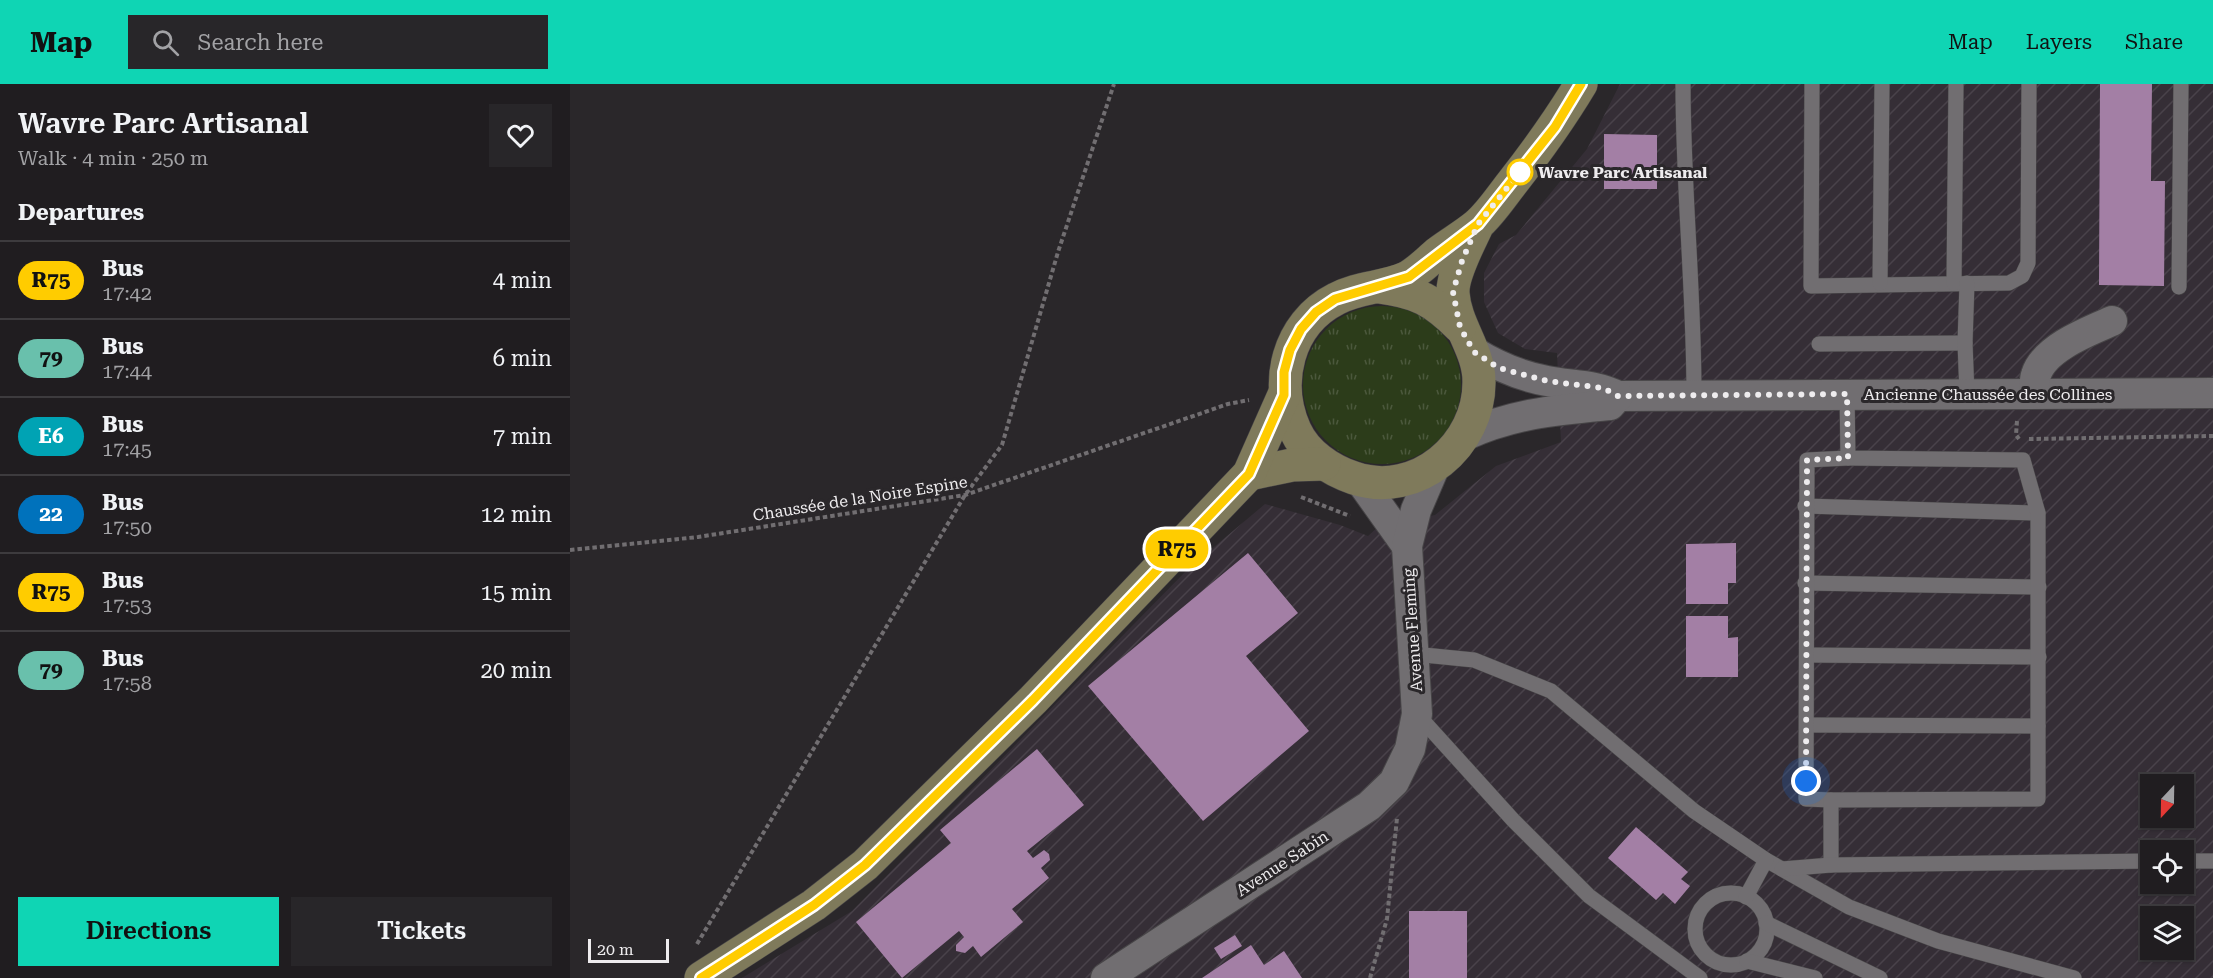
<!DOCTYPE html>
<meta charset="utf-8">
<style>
body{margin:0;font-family:"Roboto Serif",serif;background:#282629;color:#f1f3f6;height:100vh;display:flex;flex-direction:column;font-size:22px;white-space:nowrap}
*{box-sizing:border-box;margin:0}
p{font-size:20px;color:#a2a2a5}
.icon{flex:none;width:33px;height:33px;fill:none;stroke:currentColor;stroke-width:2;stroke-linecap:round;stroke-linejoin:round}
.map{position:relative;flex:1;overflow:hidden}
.drawer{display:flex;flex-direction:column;background:#201d20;width:570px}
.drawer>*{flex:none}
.badge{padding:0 12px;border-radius:20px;font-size:21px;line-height:39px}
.needle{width:39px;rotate:202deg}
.tools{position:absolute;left:1570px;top:690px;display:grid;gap:12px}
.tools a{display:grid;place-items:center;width:54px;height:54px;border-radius:0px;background:#201d20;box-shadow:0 2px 4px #0004,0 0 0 2px #3d3b3e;font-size:30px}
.scale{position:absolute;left:18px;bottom:15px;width:81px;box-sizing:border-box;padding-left:6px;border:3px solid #eeecee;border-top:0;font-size:16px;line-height:21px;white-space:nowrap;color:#eeecee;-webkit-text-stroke:4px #2a272a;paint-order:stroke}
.you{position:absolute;width:30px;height:30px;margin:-15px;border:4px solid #fff;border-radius:50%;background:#1a73e8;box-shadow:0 0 0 9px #1a73e833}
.map>.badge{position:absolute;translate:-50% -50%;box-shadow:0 0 0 3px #fff}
h2{padding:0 18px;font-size:22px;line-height:54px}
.round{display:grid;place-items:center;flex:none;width:63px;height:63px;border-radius:0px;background:#282629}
.headline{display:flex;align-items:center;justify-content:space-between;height:102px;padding:0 18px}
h1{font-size:28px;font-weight:600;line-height:45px}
.action{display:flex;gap:12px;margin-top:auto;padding:12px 18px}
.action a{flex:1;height:69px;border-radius:0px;background:#0fd5b4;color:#111;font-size:24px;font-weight:600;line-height:69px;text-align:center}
.action a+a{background:#282629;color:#f1f3f6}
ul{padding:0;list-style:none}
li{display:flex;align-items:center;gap:18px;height:78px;padding:0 18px;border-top:2px solid #3d3b3e}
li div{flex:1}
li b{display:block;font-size:22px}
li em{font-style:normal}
li .badge{min-width:66px;font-weight:700;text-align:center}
header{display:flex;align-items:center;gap:36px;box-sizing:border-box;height:84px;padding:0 30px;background:#0fd5b4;color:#111}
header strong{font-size:28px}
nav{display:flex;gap:33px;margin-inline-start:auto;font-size:21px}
.search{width:420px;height:54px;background:#282629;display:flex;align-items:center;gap:15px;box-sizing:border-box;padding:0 21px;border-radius:0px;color:#a2a2a5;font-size:22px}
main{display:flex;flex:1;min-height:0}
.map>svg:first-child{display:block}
.industrial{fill:url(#industrial-furrows);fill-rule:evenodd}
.grass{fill:url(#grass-tufts)}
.building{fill:#a37fa5}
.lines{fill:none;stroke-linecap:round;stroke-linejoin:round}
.lane-casing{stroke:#474547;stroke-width:16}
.street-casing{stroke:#474547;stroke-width:32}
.secondary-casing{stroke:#474547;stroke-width:34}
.path{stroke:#716e71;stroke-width:4;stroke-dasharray:4.5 3;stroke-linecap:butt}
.lane{stroke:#716e71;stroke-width:15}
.street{stroke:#716e71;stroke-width:30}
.secondary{stroke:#7f7a5b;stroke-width:33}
.line-casing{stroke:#fff;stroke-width:14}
.line{stroke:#fc0;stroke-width:9}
.walk{stroke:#eeecee;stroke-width:6;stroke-dasharray:0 10.8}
.stop-dot{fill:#fff;stroke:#fc0;stroke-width:3}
.labels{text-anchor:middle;stroke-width:6;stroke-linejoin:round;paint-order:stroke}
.stop-label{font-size:16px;font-weight:bold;fill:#eeecee;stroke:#2a272a;text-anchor:start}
.street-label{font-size:16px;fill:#eeecee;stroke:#2a272a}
</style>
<header>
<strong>Map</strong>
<div class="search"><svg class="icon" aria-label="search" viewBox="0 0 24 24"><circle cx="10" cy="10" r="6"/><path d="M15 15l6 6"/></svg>Search here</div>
<nav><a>Map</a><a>Layers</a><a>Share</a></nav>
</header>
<main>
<section class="drawer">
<div class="headline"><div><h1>Wavre Parc Artisanal</h1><p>Walk · 4 min · 250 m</p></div><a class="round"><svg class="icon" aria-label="heart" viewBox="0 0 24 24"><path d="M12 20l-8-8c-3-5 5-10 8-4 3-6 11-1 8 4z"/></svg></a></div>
<h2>Departures</h2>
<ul>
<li><span class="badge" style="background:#fc0;color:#111">R75</span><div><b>Bus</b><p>17:42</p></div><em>4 min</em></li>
<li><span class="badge" style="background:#69c0ac;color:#111">79</span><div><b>Bus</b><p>17:44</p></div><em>6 min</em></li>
<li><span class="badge" style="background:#00a3b4;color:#fff">E6</span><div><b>Bus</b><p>17:45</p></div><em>7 min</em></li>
<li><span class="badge" style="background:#0072bc;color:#fff">22</span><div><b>Bus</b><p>17:50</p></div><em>12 min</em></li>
<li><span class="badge" style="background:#fc0;color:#111">R75</span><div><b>Bus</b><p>17:53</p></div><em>15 min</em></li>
<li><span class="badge" style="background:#69c0ac;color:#111">79</span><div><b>Bus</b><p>17:58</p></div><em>20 min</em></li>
</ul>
<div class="action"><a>Directions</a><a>Tickets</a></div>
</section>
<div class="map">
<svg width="1643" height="894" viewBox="0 0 1643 894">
<defs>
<pattern id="industrial-furrows" width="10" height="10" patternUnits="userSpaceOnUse" patternTransform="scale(1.5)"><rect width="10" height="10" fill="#352e36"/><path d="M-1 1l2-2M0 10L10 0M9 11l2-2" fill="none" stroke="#49424a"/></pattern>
<pattern id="grass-tufts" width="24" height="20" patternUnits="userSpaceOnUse" patternTransform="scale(1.5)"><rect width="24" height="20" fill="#2c3c1a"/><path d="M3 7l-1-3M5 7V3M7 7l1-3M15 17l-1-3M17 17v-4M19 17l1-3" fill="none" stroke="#4b583c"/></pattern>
</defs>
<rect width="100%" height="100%" fill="#2a272a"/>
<path class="industrial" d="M1050 0H1643V894H172L282 827 619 484 695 420 770 441 798 452 808 443 865 431 926 382 991 358 987 269 955 265 928 249 914 218V189L929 160 946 151 1017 65ZM1581 700H1614V734H1581ZM1581 766H1614V800H1581ZM1581 832H1614V866H1581Z"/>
<circle class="grass" cx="812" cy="301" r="79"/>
<g class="building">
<polygon points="1530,0 1582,0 1581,97 1595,97 1594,202 1529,201"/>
<polygon points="1034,50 1087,51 1087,105 1034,105"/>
<polygon points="1166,459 1166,499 1158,499 1158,520 1116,520 1116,460"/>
<polygon points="678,469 728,529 676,572 739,647 633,737 518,602"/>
<polygon points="1116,532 1158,532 1158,554 1168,553 1168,593 1116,593"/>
<polygon points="467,665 514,721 457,767 463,774 474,766 479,770 480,776 471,784 479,794 442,825 453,838 411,873 403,862 395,869 386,867 386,861 394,853 389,847 332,894 286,838 381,759 370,746"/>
<polygon points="1066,743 1118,788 1111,795 1120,802 1105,820 1093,809 1086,816 1038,774"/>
<rect x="839" y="827" width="58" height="67"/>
<polygon points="665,851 672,862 651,875 644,864"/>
<polygon points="681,861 694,881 714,867 732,894 632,894"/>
</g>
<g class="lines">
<g class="lane-casing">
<g id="lane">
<path d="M1113 0C1113 104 1124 207 1124 311"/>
<polyline points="1242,0 1241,202 1439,199 1452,192 1458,179 1459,0"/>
<polyline points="1310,199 1312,0"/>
<polyline points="1384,199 1386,0"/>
<polyline points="1609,203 1611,0"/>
<polyline points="1249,260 1395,259"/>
<polyline points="1397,310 1395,259 1397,199"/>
<polyline points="1235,422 1468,429"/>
<polyline points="1235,499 1469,503"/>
<polyline points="844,570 904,576 981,607 1124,727 1196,776 1279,823 1368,857 1504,894"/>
<polyline points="1237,571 1469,573"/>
<polyline points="847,630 943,736 1019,812 1130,894"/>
<polyline points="1237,641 1468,642"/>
<polyline points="1261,716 1236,715 1237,376 1278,374"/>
<polyline points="1614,777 1643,777"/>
<polyline points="1261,781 1261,716 1468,715 1468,429 1453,376 1278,374 1277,310"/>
<polyline points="1212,785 1261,781 1581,777"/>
<circle cx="1161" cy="845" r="36"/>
<polyline points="1176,813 1196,776"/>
<polyline points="1196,839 1310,894"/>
<polyline points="1177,877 1245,894"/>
</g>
</g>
<g class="street-casing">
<g id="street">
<path d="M904 268C927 282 950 292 977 297 1002 302 1025 300 1048 312L1643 309"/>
<path d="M1464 309C1465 304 1464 296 1466 291 1474 264 1519 247 1542 237"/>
<path d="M896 351C945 329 987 326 1040 321L1048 312"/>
<polyline points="790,396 837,462"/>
<polyline points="536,894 799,722 824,698 840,665 847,630 837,462 846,426 864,384"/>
</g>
</g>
<g class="secondary-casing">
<g id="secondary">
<path d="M908 140C900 158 882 190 883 209 885 241 909 266 909 297 910 361 847 415 784 394 760 386 736 370 725 346 704 299 717 240 766 215 788 203 813 204 836 194 848 188 859 176 869 168 881 159 895 151 907 141 920 130 931 113 942 99 967 67 990 35 1011 0"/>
<path d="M809 203C847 208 863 216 890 243"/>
<polyline points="679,390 722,381 754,380"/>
<polyline points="131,894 244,821 295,781 463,616 679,390 714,311"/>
</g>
</g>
<g class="path">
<polyline points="1447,337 1446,351 1449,355"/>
<polyline points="1459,355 1643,352"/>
<polyline points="731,413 780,432"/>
<polyline points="0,466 128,453 395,411 658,320 679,316"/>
<polyline points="127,860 395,411 432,361 488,168 544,0"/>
<polyline points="800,894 817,835 827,734"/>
</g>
<use href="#lane" class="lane"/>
<use href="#street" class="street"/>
<use href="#secondary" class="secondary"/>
</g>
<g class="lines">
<g class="line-casing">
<polyline id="line" points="131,894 244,821 295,781 463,616 679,390 714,311 714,288 720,266 731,245 746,228 765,215 839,193 908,140 985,43 1011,0"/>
</g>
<use href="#line" class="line"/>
<polyline class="walk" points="950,88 908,140 892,177 883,208 890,243 904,268 929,284 977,297 1033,304 1048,312 1277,310 1278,374 1237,376 1236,697"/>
</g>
<circle class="stop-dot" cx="950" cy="88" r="12"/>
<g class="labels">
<g class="stop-label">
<text x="968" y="94">Wavre Parc Artisanal</text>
</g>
<g class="street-label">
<text x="1418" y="316">Ancienne Chaussée des Collines</text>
<text transform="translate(290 414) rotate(-9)" y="6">Chaussée de la Noire Espine</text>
<text transform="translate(842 546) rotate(-94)" y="6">Avenue Fleming</text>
<text transform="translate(712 779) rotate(-33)" y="6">Avenue Sabin</text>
</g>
</g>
</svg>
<div class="tools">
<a><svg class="needle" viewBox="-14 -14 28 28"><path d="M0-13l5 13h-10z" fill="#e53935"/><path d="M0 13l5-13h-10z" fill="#a2a2a5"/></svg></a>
<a><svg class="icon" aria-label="locate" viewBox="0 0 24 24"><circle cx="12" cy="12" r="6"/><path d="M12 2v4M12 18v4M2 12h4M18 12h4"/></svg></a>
<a><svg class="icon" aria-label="layers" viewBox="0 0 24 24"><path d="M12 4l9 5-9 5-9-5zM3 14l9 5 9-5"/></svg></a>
</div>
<div class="scale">20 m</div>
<div class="you" style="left:1236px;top:697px"></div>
<b class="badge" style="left:607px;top:465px;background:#fc0;color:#111">R75</b>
</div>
</main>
